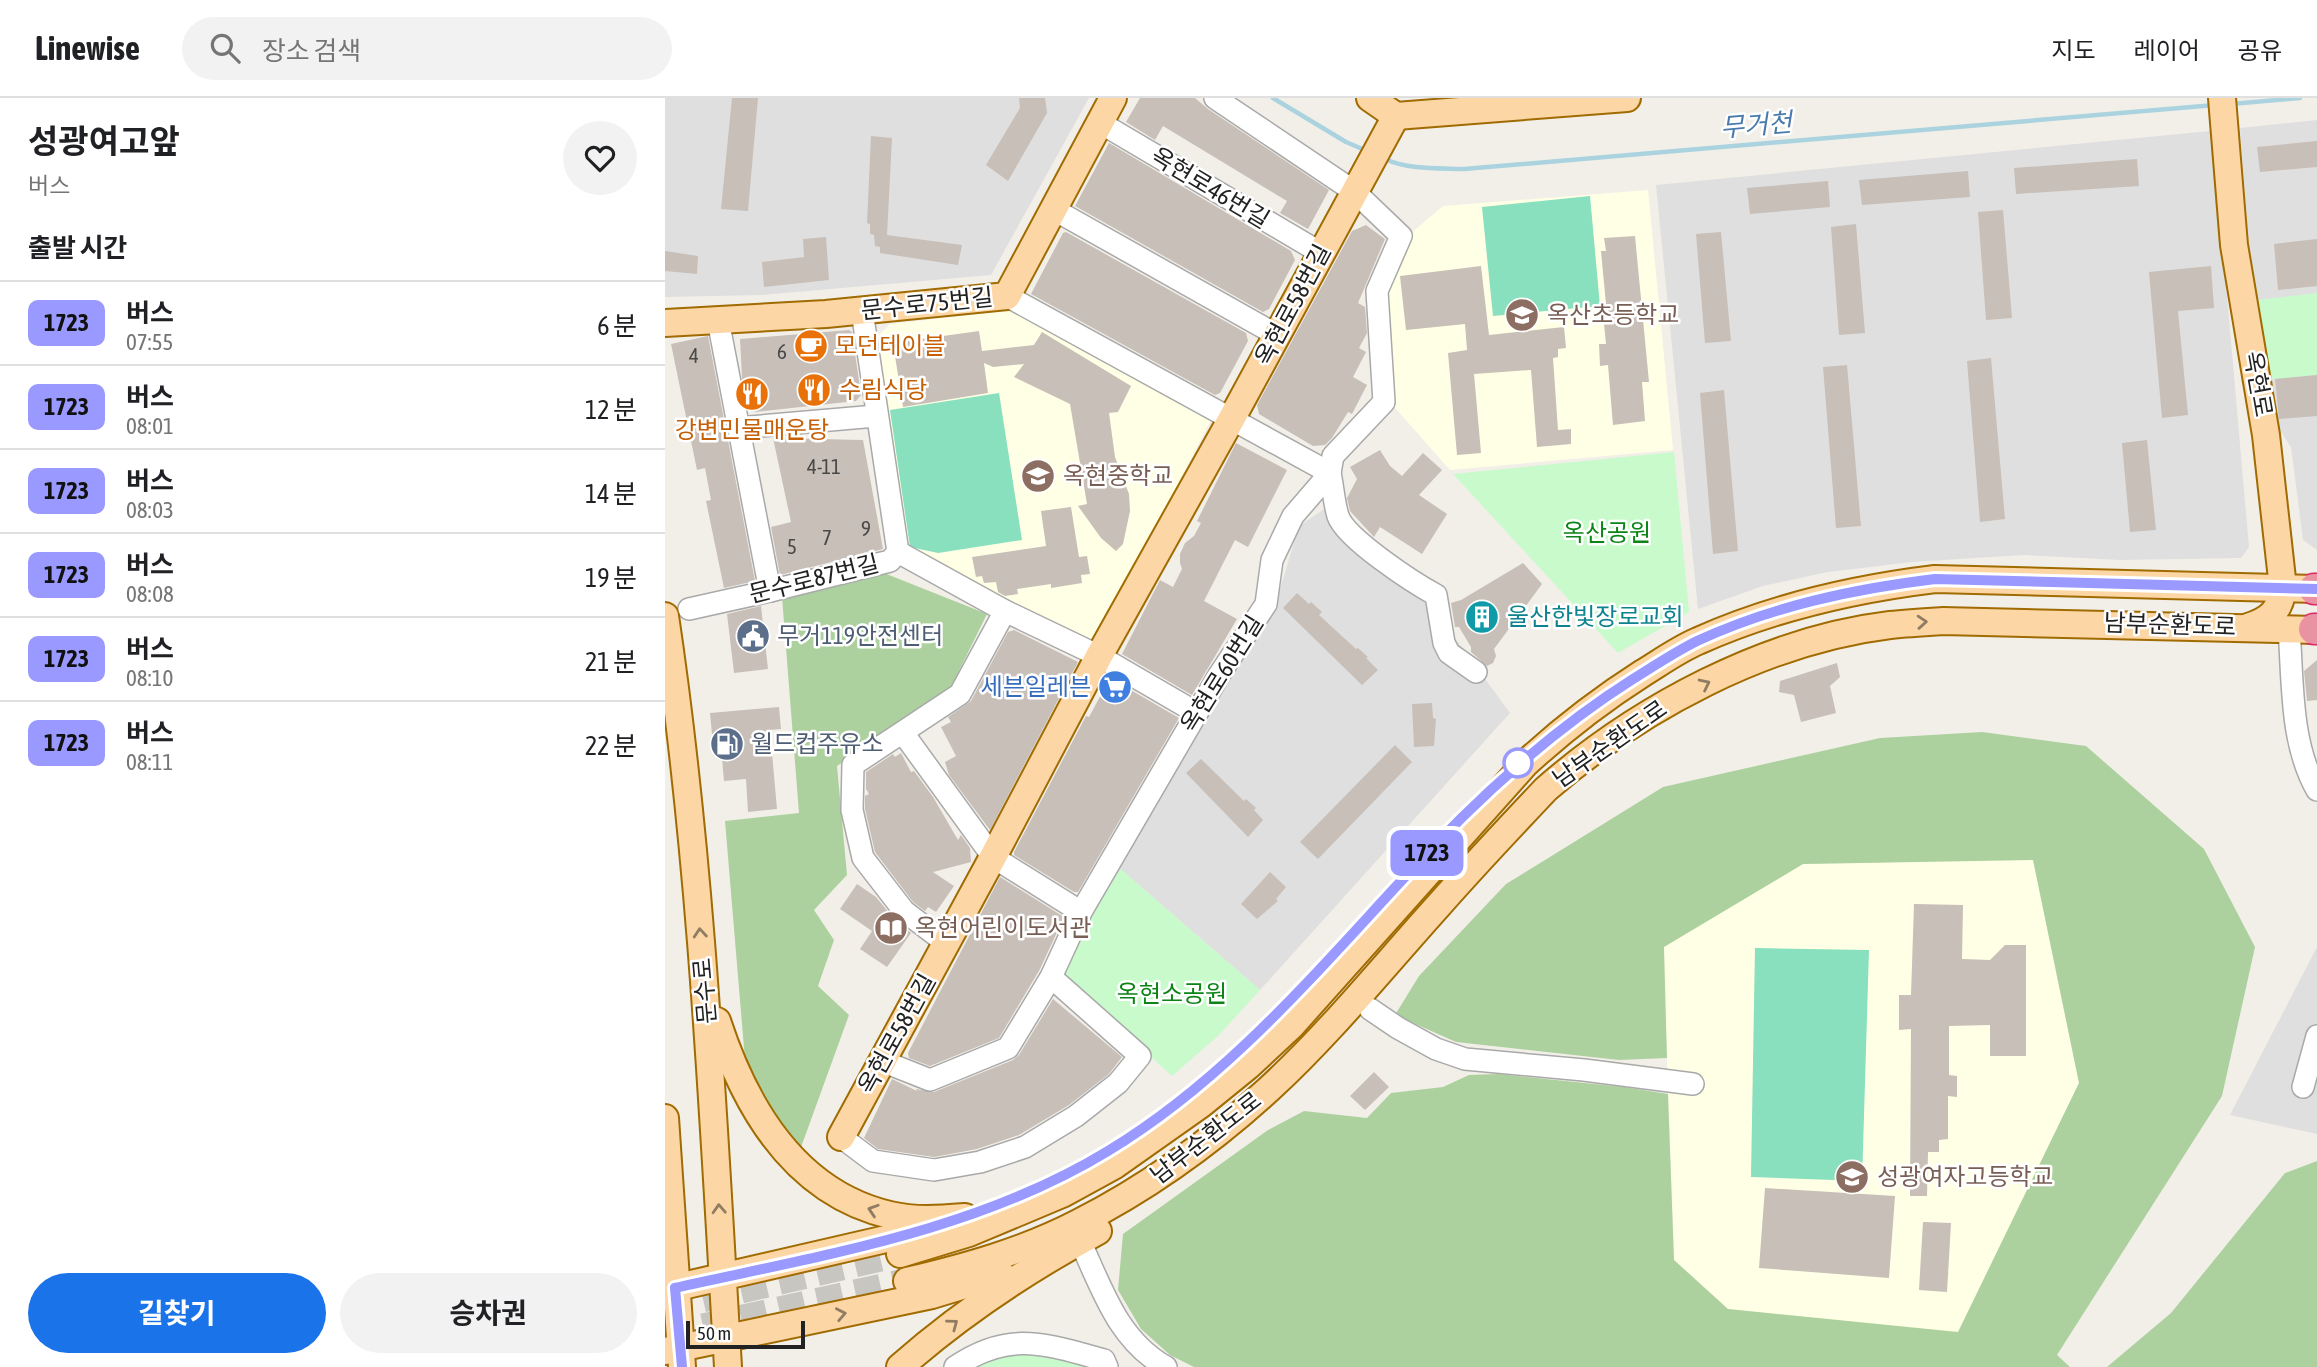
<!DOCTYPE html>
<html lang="ko">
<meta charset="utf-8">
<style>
body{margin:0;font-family:"Asap Condensed","Noto Sans KR",sans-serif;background:#f2f2f2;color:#202124;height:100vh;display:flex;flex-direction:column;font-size:26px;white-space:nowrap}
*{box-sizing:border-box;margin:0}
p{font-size:23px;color:#757577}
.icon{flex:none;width:38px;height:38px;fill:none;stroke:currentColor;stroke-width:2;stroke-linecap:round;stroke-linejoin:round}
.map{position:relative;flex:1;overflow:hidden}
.details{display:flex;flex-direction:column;background:#fff;width:665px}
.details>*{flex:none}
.badge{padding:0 14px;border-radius:10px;font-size:24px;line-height:46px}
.scale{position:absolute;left:21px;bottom:18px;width:119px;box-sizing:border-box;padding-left:7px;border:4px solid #222;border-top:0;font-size:19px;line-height:24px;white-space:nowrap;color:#222;-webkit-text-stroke:5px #fff;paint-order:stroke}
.map>.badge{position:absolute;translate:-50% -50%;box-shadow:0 0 0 4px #fff}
h2{padding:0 28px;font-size:26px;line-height:63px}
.round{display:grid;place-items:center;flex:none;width:74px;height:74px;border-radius:37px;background:#f2f2f2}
.summary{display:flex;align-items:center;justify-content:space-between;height:119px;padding:0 28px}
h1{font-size:33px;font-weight:700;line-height:52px}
.primary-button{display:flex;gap:14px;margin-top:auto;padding:14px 28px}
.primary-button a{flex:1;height:80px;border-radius:42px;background:#1a73e8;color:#fff;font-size:28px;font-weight:700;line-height:80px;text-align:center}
.primary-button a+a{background:#f2f2f2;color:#202124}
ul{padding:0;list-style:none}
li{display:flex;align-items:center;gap:21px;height:84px;padding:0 28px;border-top:2px solid #e0e0e0}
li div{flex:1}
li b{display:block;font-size:26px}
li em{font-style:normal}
li .badge{min-width:77px;font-weight:700;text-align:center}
header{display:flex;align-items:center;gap:42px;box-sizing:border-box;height:98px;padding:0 35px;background:#fff;border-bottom:2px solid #e0e0e0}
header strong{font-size:33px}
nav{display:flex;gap:38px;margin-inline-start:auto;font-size:24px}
.search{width:490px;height:63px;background:#f2f2f2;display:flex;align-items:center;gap:18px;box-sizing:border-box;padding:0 24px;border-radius:38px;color:#757577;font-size:26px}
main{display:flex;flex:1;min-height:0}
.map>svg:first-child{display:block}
.residential{fill:#e0dfdf}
.education{fill:#ffffe5}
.forest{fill:#add19e}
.park{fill:#c8facc}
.pitch{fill:#88e0be}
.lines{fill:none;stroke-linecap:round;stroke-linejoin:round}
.stream{stroke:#aad3df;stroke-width:4.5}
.building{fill:#c7bfb8}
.major-tunnel{stroke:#c8c6c1;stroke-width:26;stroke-dasharray:26 13;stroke-linecap:butt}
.minor-casing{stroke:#a9a9a9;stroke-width:24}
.major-casing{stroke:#a06b00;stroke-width:30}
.highway-casing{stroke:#dc2a67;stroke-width:33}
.minor{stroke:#fff;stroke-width:21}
.major{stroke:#fcd6a4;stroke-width:26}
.highway{stroke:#e892a2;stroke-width:30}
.oneway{stroke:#8f7c63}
.line-casing{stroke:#fff;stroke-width:16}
.line{stroke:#99f;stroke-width:10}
.stop-dot{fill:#fff;stroke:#99f;stroke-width:3.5}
.labels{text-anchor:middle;stroke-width:5;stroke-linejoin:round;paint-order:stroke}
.number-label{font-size:21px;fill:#4b4948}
.street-label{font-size:24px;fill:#222;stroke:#fff}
.education-label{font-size:24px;fill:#785e54;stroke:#fff;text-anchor:start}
.food-label{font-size:24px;fill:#c56008;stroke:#fff;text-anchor:start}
.park-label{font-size:24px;fill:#0c8416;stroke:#fff}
.culture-label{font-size:24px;fill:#0d838f;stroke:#fff;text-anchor:start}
.service-label{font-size:24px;fill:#4e5e75;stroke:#fff;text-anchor:start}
.shop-label{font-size:24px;fill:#366cbe;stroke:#fff;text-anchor:end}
.water-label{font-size:26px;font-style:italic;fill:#4a7aab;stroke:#fff}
</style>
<header>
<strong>Linewise</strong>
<div class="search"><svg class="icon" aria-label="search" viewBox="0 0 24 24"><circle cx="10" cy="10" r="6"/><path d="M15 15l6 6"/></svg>장소 검색</div>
<nav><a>지도</a><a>레이어</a><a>공유</a></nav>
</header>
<main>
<section class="details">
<div class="summary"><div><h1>성광여고앞</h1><p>버스</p></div><a class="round"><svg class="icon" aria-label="heart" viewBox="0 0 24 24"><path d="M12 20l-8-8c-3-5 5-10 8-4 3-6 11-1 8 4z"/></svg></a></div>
<h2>출발 시간</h2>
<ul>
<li><span class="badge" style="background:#99f;color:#111">1723</span><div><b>버스</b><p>07:55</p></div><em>6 분</em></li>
<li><span class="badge" style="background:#99f;color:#111">1723</span><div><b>버스</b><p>08:01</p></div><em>12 분</em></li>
<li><span class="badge" style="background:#99f;color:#111">1723</span><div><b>버스</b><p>08:03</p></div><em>14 분</em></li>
<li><span class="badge" style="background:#99f;color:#111">1723</span><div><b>버스</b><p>08:08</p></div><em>19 분</em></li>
<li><span class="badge" style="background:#99f;color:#111">1723</span><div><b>버스</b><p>08:10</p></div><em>21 분</em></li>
<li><span class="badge" style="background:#99f;color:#111">1723</span><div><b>버스</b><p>08:11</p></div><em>22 분</em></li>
</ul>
<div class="primary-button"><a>길찾기</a><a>승차권</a></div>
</section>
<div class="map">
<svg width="1652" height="1269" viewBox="0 0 1652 1269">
<rect width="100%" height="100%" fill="#f2efe9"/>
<g class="residential">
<polygon points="0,0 424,0 326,177 96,197 0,199"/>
<polygon points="1652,22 1652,452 1638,442 1626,349 1608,322 1586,180 1575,30"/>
<polygon points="1545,33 1560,175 1584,449 1576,460 1454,462 1359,457 1247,464 1163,474 1098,488 1033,511 991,87"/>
<polygon points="661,410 761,500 845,615 595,892 452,768 580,551 607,518 634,428"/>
<polygon points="1652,849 1652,1036 1565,1017"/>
</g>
<g class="education">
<polygon points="983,92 1008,352 785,372 724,303 718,194 739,141 778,108"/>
<polygon points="350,212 549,316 471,467 430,539 421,545 244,451 239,439 210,241 225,226"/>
<polygon points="1368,761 1414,985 1293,1235 1063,1211 1009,1162 998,849 1138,766"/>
</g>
<g class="forest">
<path d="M219 475 322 516 283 595 172 668 182 777 149 812 169 842 153 888 184 917 135 1052C112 1024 95 996 80 962L60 723 134 715 117 499Z"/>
<polygon points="1317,634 1421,648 1539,751 1590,849 1557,998 1392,1257 1405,1269 529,1269 505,1257 476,1231 453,1192 458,1136 603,1032 639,1013 702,1020 726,995 778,989 804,977 833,976 959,989 1003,996 1009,1162 1063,1211 1293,1234 1414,985 1368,762 1138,766 999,849 1002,960 954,962 791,944 730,917 754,878 841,786 998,689 1215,640"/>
<polygon points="1652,1063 1652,1269 1442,1269 1506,1215 1620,1075"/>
</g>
<g class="park">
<polygon points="1652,195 1652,277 1598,282 1592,202"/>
<polygon points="1009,354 1024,514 953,555 788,376"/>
<polygon points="452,768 595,892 554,937 507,978 405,884 400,875 401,864"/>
<polygon points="352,1251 432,1269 296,1269"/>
</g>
<g class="pitch">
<polygon points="925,98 935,208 828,218 817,109"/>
<polygon points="334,295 357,442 273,455 245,449 225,312"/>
<polygon points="1090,850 1204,852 1197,1083 1086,1079"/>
</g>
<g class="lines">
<g class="stream">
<polyline points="608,0 681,44 702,53"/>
<polyline points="1566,6 1635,0"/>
<path d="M720 61C744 72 773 70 799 71L1550 7"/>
</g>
</g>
<g class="building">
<polygon points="67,0 93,0 83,113 56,111"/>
<polygon points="354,0 380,0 382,15 343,83 321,67 355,10"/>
<polygon points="475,0 530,0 543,11 664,92 643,131 615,115 622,103 498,28 490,42 461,24"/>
<polygon points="206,38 227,40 222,137 297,147 293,167 215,155 215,149 210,148 209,137 205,136 205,126 202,125"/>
<polygon points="1652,43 1652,69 1595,74 1592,49"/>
<polygon points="444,45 626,153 630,162 604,211 598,214 410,108"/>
<polygon points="1472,61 1474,88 1351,96 1349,70"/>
<polygon points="1303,73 1305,99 1197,107 1194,82"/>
<polygon points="1163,83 1165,109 1085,116 1082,90"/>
<polygon points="1338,112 1347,220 1321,222 1313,114"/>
<polygon points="1191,126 1200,235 1174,237 1166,129"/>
<polygon points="701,127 720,141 693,205 700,209 702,235 694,250 701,254 688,279 702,287 687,316 683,314 667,340 660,347 648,348 594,316 592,307 687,133"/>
<polygon points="401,134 581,235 583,243 555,295 550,297 366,196 398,135"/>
<polygon points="1056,134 1066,243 1040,245 1031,136"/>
<polygon points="970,138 984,284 977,284 980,323 948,327 943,267 935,268 934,246 941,246 937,206 941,206 936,153 941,153 939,140"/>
<polygon points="161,139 164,182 99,189 97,164 139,159 138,141"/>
<polygon points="1652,141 1652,188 1613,192 1609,146"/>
<polygon points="0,153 33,158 32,176 0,173"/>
<polygon points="816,168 824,237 899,229 901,250 893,251 893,259 888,260 893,332 906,331 906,346 872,349 866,272 809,276 816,355 792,357 783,255 802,252 800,226 741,232 735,178"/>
<polygon points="1546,168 1549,210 1513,213 1523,317 1497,320 1484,174"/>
<polygon points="184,232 187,234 196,297 191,303 90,314 83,308 77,280 75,241"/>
<polygon points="314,233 317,253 369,247 377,234 466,288 453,314 444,315 450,359 464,396 465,413 458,446 451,453 436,440 413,408 422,406 405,306 349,279 359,266 328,269 319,265 323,295 238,309 228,245"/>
<polygon points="43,238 90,483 59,490 41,403 46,402 40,370 32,372 6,246"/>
<polygon points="1326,260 1340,421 1315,424 1302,263"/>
<polygon points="1182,267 1196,428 1171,430 1158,269"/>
<polygon points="1652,277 1652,318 1614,321 1610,281"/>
<polygon points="1059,292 1073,453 1048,456 1035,295"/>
<polygon points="108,340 198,342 218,451 115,477 106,429 126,424"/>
<polygon points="1482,342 1491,432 1465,434 1457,345"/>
<polygon points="571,345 622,372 583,449 570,442 539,503 572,521 527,597 457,556 495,482 508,489 517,471 515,465 515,456 520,445 529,438 536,425 532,423"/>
<polygon points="715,352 725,368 737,378 758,355 777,372 754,397 782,416 757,456 715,429 709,439 685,413 682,400 692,381 685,369"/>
<polygon points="406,409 414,459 422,458 425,476 416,477 417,485 386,490 386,486 352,491 353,496 340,498 333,494 331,484 319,485 317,478 311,479 307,459 381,448 376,413"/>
<polygon points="858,465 877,486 829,551 831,558 828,565 822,568 806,554 806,549 794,529 790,529 786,505 796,502"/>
<polygon points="632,495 644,506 646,504 657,514 654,517 691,551 693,550 703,559 701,560 713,572 697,587 618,510"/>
<polygon points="96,508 103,571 69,575 62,516"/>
<polygon points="349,532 413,564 325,732 284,677 280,664 291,658 276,629 286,624 283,619 306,603 343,534"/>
<polygon points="1652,562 1652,602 1642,603 1639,573"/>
<polygon points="1172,565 1175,579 1165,588 1171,615 1136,624 1129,597 1114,594 1115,583"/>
<polygon points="445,580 514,620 413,794 409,794 349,757 349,754 421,618 424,619"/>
<polygon points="767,605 768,620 771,621 769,648 749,649 747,606"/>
<polygon points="114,609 116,631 105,632 112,711 83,714 81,681 59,683 55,636 47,636 45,615"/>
<polygon points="730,647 747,664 653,761 635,744"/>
<polygon points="236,655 246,674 249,673 268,699 293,742 296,737 305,750 306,764 268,774 289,788 271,814 263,809 260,813 248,804 210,754 200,711 200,698 204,696 201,691 201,674 228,656 230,659"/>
<polygon points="536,661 579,703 581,701 591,710 589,712 598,722 583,739 521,675"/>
<polygon points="605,774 621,789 611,801 613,803 592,821 576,806"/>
<polygon points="335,779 399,819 375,871 334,940 265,968 244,960 243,955"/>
<polygon points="192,786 211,799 229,821 246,835 222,869 195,851 207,833 175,811"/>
<polygon points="1249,806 1298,807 1297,861 1325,862 1340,847 1361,847 1361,958 1325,958 1325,927 1284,928 1284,977 1292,978 1292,999 1283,998 1283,1041 1274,1042 1274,1054 1263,1054 1262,1098 1245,1098 1246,931 1234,932 1234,897 1246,897"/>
<polygon points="388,901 457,959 444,976 404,1007 354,1037 312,1051 269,1059 213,1051 199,1040 227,981 252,993 251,991 269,994 348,962 354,957"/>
<polygon points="709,974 724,989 700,1012 685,998"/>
<polygon points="1100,1090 1230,1098 1224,1180 1094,1170"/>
<polygon points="1258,1124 1286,1125 1282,1194 1254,1192"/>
</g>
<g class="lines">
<g class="major-tunnel">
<polyline points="0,1210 235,1156"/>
<polyline points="0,1237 242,1183"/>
</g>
<g class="minor-casing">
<g id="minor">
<polyline points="434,24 656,155"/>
<polyline points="388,111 612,237"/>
<polyline points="342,198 665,375"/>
<polyline points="197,213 233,454"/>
<polyline points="53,222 105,493"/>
<polyline points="73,330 211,318"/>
<path d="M665 375C668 389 669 405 673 418 681 441 749 485 771 497L779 545 784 555 811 574"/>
<polyline points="24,511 105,493 225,463 233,454 340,513 434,558 532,615"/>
<path d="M1624 531C1628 584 1625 645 1652 692"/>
<polyline points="238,635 328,759 416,814"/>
<polyline points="281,845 239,813 198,760 187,712 188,667 295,596 340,513"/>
<polyline points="705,911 733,930 771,951 800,961 919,972 1028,986"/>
<polyline points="217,963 265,982 343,950 386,879 416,814 554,577 601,506 607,462 628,418 665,375 668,358 719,304 712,193 736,138 690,94 550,0"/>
<polyline points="1638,989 1652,938"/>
<polyline points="176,1039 208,1063 269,1072 315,1064 360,1049 411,1018 453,985 475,958 386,879"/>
<path d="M415 1143C437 1191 453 1242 501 1269"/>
<path d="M290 1269C344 1232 380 1246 439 1262L442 1269"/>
</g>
</g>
<g class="major-casing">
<g id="major">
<polyline points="705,0 731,18 962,0"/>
<path d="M1557 0 1569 147 1601 337 1618 490C1615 513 1605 522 1583 529"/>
<polyline points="0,225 161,216 342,198 448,0"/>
<path d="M0 518C37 767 48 1018 63 1269"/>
<path d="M52 923C80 1009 130 1095 225 1117 250 1123 275 1121 300 1119"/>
<polyline points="0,1020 17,1269"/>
<polyline points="176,1039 328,759 434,558 567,320 731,18"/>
<path d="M235 1156 304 1135 397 1096 450 1067 535 1007 583 968 626 928 860 666C898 631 934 603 978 575 996 564 1014 551 1033 543 1109 509 1188 491 1270 481L1652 491"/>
<path d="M242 1183C301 1169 359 1153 413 1125 482 1090 546 1044 604 991 665 935 718 869 773 808 808 768 845 729 881 691 974 610 1101 542 1225 527 1243 525 1261 524 1278 523L1652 532"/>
<polyline points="0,1192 260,1132"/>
<polyline points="0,1253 267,1197 336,1176"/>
<path d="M235 1269C295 1216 363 1171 433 1133"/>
</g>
</g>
<g class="highway-casing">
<g id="highway">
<polyline points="1649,491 1652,491"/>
<polyline points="1649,531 1652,531"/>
</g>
</g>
<use href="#minor" class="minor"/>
<use href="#major" class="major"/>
<use href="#highway" class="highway"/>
</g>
<defs><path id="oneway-chevron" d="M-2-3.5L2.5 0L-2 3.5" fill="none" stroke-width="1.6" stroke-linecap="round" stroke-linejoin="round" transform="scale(1.75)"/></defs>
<g class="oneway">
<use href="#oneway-chevron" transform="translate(1257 524) rotate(-4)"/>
<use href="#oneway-chevron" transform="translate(1040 586) rotate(-26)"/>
<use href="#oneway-chevron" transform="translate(35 835) rotate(-95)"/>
<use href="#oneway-chevron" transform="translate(54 1111) rotate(-93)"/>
<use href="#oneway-chevron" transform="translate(208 1112) rotate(-162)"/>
<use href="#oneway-chevron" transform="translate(176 1216) rotate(-11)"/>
<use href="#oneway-chevron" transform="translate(288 1226) rotate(-37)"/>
</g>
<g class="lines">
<g class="line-casing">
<path id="line" d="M17 1269 10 1190C157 1157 312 1133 443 1053 559 983 646 880 738 781 807 705 881 636 968 581 989 568 1010 554 1032 543 1108 508 1188 491 1270 481L1652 491"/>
</g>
<use href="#line" class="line"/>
</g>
<defs>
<g id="school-disc" transform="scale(1.75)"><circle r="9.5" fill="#8d6e63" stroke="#fff"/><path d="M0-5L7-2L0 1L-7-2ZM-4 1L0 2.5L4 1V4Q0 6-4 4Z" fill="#fff"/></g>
<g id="cafe-disc" transform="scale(1.75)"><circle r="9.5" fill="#e8710a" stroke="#fff"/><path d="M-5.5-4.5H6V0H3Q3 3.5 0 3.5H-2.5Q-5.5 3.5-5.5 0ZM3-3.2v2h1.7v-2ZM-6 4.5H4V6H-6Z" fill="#fff"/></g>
<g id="restaurant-disc" transform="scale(1.75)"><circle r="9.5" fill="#e8710a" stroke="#fff"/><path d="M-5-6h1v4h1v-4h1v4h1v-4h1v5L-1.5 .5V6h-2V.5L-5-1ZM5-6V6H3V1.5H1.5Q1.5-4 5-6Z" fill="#fff"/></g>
<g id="building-disc" transform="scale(1.75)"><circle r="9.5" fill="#0f9aa8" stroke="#fff"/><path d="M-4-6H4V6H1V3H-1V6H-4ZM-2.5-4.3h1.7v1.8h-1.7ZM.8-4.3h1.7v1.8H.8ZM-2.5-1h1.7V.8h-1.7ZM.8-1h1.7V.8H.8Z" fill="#fff"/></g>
<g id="civic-disc" transform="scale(1.75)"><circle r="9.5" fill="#5c6f8a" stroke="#fff"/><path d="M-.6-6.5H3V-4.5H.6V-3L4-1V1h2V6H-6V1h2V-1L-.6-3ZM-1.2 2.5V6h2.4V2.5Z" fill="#fff"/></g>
<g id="supermarket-disc" transform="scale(1.75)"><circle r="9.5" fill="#3f7fe0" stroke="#fff"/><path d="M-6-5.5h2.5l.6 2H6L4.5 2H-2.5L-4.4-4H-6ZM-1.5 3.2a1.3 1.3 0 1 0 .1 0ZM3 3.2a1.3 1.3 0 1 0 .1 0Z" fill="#fff"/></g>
<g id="fuel-disc" transform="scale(1.75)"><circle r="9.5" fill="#5c6f8a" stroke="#fff"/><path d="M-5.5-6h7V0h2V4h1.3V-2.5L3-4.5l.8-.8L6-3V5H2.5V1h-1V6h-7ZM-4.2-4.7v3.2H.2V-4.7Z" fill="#fff"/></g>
<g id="library-disc" transform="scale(1.75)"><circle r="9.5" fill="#8d6e63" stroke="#fff"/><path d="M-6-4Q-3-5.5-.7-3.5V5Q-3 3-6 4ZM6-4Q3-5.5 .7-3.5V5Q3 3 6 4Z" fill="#fff"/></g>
</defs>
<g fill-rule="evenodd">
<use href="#school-disc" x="857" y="217"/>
<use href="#cafe-disc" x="146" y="248"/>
<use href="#restaurant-disc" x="149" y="292"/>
<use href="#restaurant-disc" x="87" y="296"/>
<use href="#school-disc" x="373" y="378"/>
<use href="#building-disc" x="817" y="519"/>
<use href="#civic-disc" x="88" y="538"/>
<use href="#supermarket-disc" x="450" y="589"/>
<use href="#fuel-disc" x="62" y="646"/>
<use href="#library-disc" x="226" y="830"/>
<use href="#school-disc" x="1187" y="1079"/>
</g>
<circle class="stop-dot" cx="853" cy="665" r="14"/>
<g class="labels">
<g class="number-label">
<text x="117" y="261">6</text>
<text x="29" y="265">4</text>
<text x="159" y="376">4-11</text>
<text x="201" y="438">9</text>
<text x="162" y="447">7</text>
<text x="127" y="456">5</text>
</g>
<g class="street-label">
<text transform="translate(545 90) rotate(31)" y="8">옥현로46번길</text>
<text transform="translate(262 206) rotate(-6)" y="8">문수로75번길</text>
<text transform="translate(628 207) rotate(-62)" y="8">옥현로58번길</text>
<text transform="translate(1593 286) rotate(80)" y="8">옥현로</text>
<text transform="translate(149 481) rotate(-14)" y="8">문수로87번길</text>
<text transform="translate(1505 527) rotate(2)" y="8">남부순환도로</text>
<text transform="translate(557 576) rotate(-58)" y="8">옥현로60번길</text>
<text transform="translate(945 646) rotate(-35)" y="8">남부순환도로</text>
<text transform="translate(40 893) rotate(-95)" y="8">문수로</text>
<text transform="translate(232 936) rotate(-61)" y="8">옥현로58번길</text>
<text transform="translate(541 1040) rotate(-38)" y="8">남부순환도로</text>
</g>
<g class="education-label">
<text x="882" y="225">옥산초등학교</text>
<text x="398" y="386">옥현중학교</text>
<text x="250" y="838">옥현어린이도서관</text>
<text x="1212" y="1087">성광여자고등학교</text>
</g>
<g class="food-label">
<text x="170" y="256">모던테이블</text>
<text x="174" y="300">수림식당</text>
<text x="87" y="340" text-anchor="middle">강변민물매운탕</text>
</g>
<g class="park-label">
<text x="942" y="443">옥산공원</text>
<text x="507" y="904">옥현소공원</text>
</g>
<g class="culture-label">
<text x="842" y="527">울산한빛장로교회</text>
</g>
<g class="service-label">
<text x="112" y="546">무거119안전센터</text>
<text x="86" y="654">월드컵주유소</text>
</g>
<g class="shop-label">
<text x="426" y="597">세븐일레븐</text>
</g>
<g class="water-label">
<text transform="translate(1091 27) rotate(-5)" y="9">무거천</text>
</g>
</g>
</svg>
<div class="scale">50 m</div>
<b class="badge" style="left:762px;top:755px;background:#99f;color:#111">1723</b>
</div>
</main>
